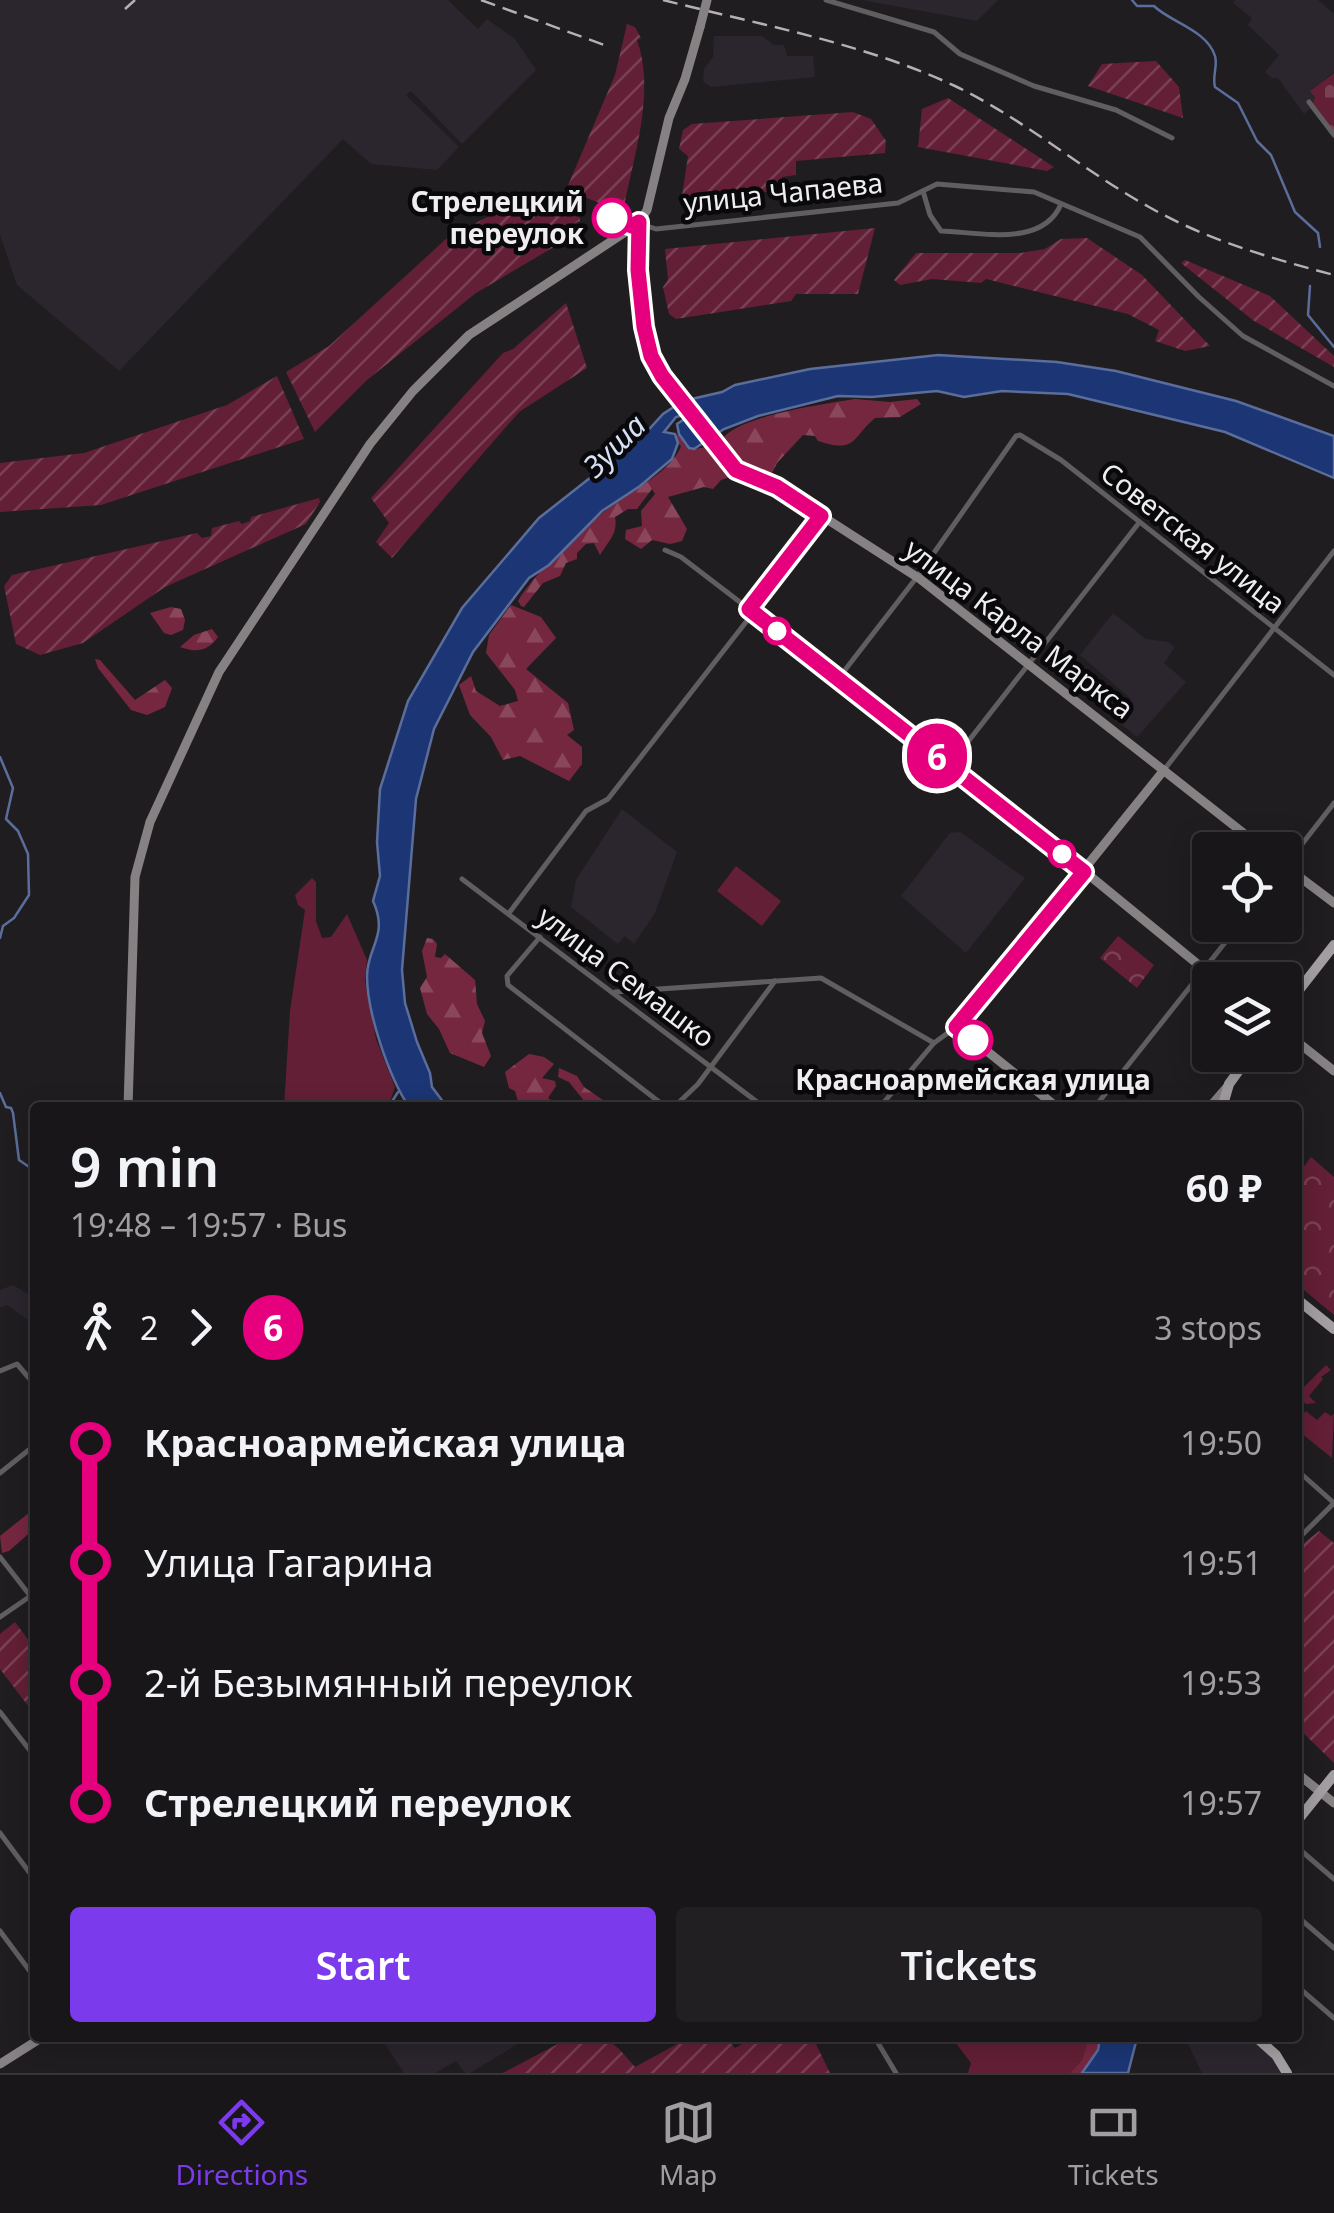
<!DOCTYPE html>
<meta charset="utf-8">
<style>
body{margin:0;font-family:"Noto Sans",sans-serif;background:#211f22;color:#f1f3f6;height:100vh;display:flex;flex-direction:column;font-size:38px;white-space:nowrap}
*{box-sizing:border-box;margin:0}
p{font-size:32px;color:#9f9fa2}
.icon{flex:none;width:55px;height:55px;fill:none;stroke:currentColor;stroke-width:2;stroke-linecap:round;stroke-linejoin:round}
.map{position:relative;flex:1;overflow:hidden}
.panel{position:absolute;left:30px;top:1102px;width:1272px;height:940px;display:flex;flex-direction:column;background:#181619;border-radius:10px;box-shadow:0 5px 25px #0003,0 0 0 2px #363538}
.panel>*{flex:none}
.badge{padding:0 20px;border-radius:32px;font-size:35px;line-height:65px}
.buttons{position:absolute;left:1192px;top:832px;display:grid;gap:20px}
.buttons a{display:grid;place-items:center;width:110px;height:110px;border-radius:10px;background:#181619;box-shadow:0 5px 25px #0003,0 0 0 2px #363538;font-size:50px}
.map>.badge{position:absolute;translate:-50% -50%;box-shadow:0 0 0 5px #fff}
.legs{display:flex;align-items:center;gap:15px;height:110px;padding:0 40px;font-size:32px}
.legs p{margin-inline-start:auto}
.overview{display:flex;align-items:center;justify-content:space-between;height:170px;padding:0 40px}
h1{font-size:55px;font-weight:600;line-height:75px}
.primary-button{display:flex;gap:20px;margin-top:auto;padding:20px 40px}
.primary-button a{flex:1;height:115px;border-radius:10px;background:#7c3aed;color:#fff;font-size:40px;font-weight:600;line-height:115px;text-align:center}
.primary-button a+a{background:#211f22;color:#f1f3f6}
ul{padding:0 40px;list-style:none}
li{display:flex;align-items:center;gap:35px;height:120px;font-size:38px}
li i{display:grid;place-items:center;width:15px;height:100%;margin:0 12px;background:currentColor}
li i::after{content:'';width:25px;height:25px;margin:-12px;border:8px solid;border-radius:50%;background:#181619}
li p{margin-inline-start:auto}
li:first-child i{background:linear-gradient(#0000 50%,currentColor 0)}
li:last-child i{background:linear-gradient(currentColor 50%,#0000 0)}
.tabs{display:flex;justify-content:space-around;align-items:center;height:140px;border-top:2px solid #363538;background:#181619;font-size:28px;color:#9f9fa2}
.tabs a{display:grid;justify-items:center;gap:5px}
.tabs .current{color:#7c3aed}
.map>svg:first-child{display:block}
.built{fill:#2b252e}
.grass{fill:#631f35}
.forest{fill:url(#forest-firs)}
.cemetery{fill:url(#cemetery-stones)}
.park{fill:url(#park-crowns)}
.garden{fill:url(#garden-furrows)}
.water{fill:#1c3675;stroke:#5b6d9a;stroke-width:2.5}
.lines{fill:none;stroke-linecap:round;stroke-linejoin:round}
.stream{stroke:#5b6d9a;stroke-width:2.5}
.street{stroke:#605e5f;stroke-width:5}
.secondary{stroke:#868284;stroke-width:9}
.primary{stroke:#a29ea1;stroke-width:10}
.rail{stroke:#b3b1b4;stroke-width:2.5;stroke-dasharray:15 8;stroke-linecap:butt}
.secondary-bridge{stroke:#868284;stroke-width:9}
.line-1-casing{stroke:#fff;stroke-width:22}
.line-1{stroke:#e6007e;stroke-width:15}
.stop-1-dot{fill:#fff;stroke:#e6007e;stroke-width:5}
.labels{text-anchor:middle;stroke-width:9;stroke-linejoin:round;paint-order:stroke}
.street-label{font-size:28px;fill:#efedf0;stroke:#09080a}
.stop-label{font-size:28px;font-weight:bold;fill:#efedf0;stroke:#09080a;text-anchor:end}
.water-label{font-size:30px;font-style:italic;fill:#d7e0f4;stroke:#09080a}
</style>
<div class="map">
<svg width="1334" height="2073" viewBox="0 0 1334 2073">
<defs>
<pattern id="forest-firs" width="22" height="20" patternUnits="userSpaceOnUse" patternTransform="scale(2.5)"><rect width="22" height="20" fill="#762740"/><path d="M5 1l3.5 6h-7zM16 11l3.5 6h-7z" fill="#8a475c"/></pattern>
<pattern id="cemetery-stones" width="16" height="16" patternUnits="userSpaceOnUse" patternTransform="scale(2.5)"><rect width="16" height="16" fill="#631f35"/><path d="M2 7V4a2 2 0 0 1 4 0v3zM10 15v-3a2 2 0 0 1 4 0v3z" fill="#7a4053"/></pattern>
<pattern id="park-crowns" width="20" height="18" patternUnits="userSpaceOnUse" patternTransform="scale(2.5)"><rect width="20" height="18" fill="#631f35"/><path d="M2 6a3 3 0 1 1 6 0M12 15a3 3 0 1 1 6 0" fill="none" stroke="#7a4053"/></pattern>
<pattern id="garden-furrows" width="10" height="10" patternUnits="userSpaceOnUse" patternTransform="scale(2.5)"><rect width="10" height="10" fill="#631f35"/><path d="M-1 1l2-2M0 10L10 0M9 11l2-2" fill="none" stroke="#7a4053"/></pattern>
</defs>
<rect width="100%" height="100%" fill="#201d21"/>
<g class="built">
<polygon points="0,0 448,0 478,29 487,19 515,39 536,70 462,144 411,91 406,95 459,147 437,170 371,164 343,139 119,371 17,285 0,235"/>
<polygon points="862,0 998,0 977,21"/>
<polygon points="1235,0 1318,0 1334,14 1334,72 1311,90 1315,97 1311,108 1304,114 1278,78 1272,78 1265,72 1279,55 1248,25 1252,18 1233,3"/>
<polygon points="714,36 762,36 774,45 784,45 787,56 813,56 815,77 711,87 703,81 704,69 713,57"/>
<polygon points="1113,613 1146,639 1168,642 1175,647 1164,663 1186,682 1137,737 1116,720 1131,699 1080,655"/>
<polygon points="622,809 677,852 655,913 634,944 625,936 618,944 571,907 576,880"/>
<polygon points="960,832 1025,878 966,953 901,896 950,833"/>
<polygon points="13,1285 35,1298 35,1325 7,1305 0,1308 0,1290"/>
<polygon points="381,2038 528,2038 470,2073 465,2073 456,2061 435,2073 404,2073"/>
<polygon points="1185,2038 1250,2038 1272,2056 1284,2073 1202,2073"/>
</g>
<g class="grass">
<polygon points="736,866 781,901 762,926 717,891"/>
<polygon points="312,878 316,882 316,921 322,938 331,937 347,914 367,960 365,981 376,1039 395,1087 390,1102 383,1107 284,1107 290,1011 305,910 298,905 295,895"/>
<polygon points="1326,1365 1331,1370 1321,1377 1323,1379 1309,1396 1316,1403 1306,1404 1298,1397 1298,1393"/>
<polygon points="1306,1411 1317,1420 1325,1412 1331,1416 1334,1414 1332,1458 1301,1433 1298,1436 1298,1416 1300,1417"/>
<polygon points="952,2038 1088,2038 1082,2060 1070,2073 968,2073 971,2063"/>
</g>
<g class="forest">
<path d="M855 399 890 402 917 399 921 404 900 417 875 418C852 437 857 454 818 441L815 436 803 435 777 463 771 475 741 466 721 441C735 416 825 404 855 399Z"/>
<path d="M676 435H682L684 444 691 450 710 446 733 476 721 480 713 489 704 487 668 497 687 529 682 541 670 544 652 540 641 549 625 539 626 530 642 526 641 511 655 494 652 489 637 509H628L615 517C618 534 609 540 600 555L594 543 586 544 577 553V559L566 563 560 576 543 583 524 607 521 606 518 601C534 574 574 537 599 516 620 497 672 473 681 446L674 440Z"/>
<polygon points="511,605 541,617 556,638 526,669 568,703 574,730 567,735 582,747 582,764 569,781 520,756 503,760 491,737 470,715 459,685 471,676 476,691 500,706 518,701 515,690 486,653 489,635"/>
<polygon points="171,607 181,609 185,620 183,630 171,635 164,633 150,613"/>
<path d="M212 629 218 637C208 651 196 653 180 647L194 635Z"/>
<polygon points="95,659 100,660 135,700 165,680 172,688 165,707 147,715 131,710 98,668"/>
<polygon points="427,938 433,939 437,944 435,957 441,958 445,954 475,980 477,1004 485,1021 482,1033 491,1056 484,1067 450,1053 439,1029 427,1014 420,988 427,977 422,951"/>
<polygon points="529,1054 544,1057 554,1064 542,1078 555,1081 556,1086 548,1098 558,1105 573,1100 574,1107 519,1105 515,1091 509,1088 505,1072"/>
<polygon points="559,1068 577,1076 584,1087 613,1107 589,1107 569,1082 558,1077"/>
<polygon points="35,1508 35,1528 9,1551 2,1553 0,1536"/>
<polygon points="1088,2038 1100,2038 1098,2050 1082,2073 1070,2073 1082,2060"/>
</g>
<polygon class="cemetery" points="1334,73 1334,138 1311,108 1315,97 1310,91"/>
<g class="park">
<polygon points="1118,936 1154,965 1137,988 1100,958"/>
<polygon points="1311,1157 1334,1177 1334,1315 1298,1285 1298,1175"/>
</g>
<g class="garden">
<path d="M627 24 635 27 641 38 637 40C656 93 633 158 623 212L566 190 615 75Z"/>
<polygon points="1156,61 1179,87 1183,118 1088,86 1102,64"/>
<polygon points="948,98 1054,167 1047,171 918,147 922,109"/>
<polygon points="853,112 871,119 886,141 885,153 796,161 796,175 782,177 781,191 682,196 688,156 679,149 683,130 692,124"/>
<polygon points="506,207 552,214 558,207 579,212 580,221 572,225 574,235 476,293 367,380 315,432 286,372 329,346 446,239"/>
<polygon points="875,228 858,294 796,294 791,301 676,319 669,314 663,287 668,280 665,249"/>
<polygon points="1087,238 1142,275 1210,346 1185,351 1155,341 1159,330 1128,314 986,279 981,283 932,279 900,285 894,280 916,253 1020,253 1045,249 1061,239"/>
<polygon points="1185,260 1270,296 1334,356 1334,367 1254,321 1181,263"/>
<polygon points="566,303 587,368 519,412 392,558 376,542 389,523 371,498 503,353 513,349"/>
<polygon points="277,376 304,439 101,505 0,512 0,463 84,453 227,405"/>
<polygon points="319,498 320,502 306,524 165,587 83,643 40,655 16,644 4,586 12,575 197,533 202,538 211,536 212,528 239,521 242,524 250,521 251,517"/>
<polygon points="1319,1531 1334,1543 1334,1763 1298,1728 1298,1548"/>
<polygon points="15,1622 35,1649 35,1715 0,1669 0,1634"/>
<path d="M569 2038C608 2037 610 2037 635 2067L688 2038H727L735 2048 752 2038H813L830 2073H503Z"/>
</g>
<g class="water">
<path d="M938 355 1057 362 1116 371 1236 401 1334 436V478L1225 432 1068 394 1002 391 964 397 937 391 872 397 838 396 758 416 724 429 694 449 689 448 679 434 677 424 695 412 676 417 664 432 675 434 678 443 672 459 640 486 602 511 549 565 529 578 473 652 434 729 416 799 402 970 405 1003 417 1042 430 1073 432 1087 447 1107H409C389 1077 367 1013 367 976 367 947 389 936 373 901L380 876 377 842 380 789 408 701 462 608 539 518 642 437 663 414 683 401 722 392 735 385 810 369Z"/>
<polygon points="1100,2038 1137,2038 1128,2073 1082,2073 1098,2050"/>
</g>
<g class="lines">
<g class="stream">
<path d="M1132 0 1137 6H1154C1170 22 1207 30 1215 56 1218 66 1212 76 1215 87L1238 103 1257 141 1271 155 1295 212 1318 233 1320 247"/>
<polyline points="1310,286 1308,315 1334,347"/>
<polyline points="0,757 13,788 6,819 18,831 28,854 29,895 14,918 3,926 0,938"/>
<polyline points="0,1093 6,1107 11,1108 13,1113 19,1160 35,1171"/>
<polyline points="388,1108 398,1092"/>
</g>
<g class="street">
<polyline points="826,0 934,32 960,54 1034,86 1116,110 1172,138"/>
<polyline points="1309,102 1334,135"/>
<path d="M923 191 930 215 941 231C979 232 1043 248 1061 204"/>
<polyline points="641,224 656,229 898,203 937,184 1034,192 1140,237 1199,297 1243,336 1334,386"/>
<polyline points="665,550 681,557 749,609"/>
<polyline points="838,679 917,577 1016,436 1020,435 1061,460 1334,675"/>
<polyline points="949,766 1138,524"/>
<polyline points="1164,770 1334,551"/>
<polyline points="1285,866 1334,803"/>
<polyline points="462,879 765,1108"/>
<polyline points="509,913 586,811 608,799 753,613"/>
<polyline points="540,937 507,976 508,985 667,1108"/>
<polyline points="615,992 821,978 934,1043"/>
<polyline points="673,1108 698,1084 775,981"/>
<polyline points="879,1108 934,1043 956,1027"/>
<polyline points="1094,1108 1239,925"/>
<polyline points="0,1371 17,1364 35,1385"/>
<polyline points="1298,1471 1334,1503"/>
<polyline points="0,1473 35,1445"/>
<polyline points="1298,1539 1334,1503"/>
<polyline points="0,1557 35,1602"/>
<polyline points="0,1617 35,1593"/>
<polyline points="0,1712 35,1757"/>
<polyline points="0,1833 35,1880"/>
<polyline points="1298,1848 1334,1879"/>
<polyline points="1298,1917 1334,1948"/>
<polyline points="0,1931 35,1978"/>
<polyline points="1298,1987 1334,2018"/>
<polyline points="875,2038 896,2073"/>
</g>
<g class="secondary">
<polyline points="700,27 685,79 669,118 647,210 639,223 638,254 647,345 661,376 732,466 742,474 777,487 920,579 1265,850"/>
<polyline points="821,516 749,609 1084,871 1217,980"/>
<polyline points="1285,866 1334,903"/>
<polyline points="1285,1032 1334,1071"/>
<polyline points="128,1108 135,877 150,822 219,672 370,444 413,391 469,335 639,223"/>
<polyline points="1058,1108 957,1027 1164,770"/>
<polyline points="1209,1108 1228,1086"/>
<polyline points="1298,1774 1334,1803"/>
<polyline points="0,2064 41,2038"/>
</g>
<g class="primary">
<polyline points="1285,1008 1334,945"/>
<polyline points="1222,1108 1229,1084 1250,1055"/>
<polyline points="1298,1300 1334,1329"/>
<polyline points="1298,1820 1334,1775"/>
<polyline points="1257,2038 1276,2055 1287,2073"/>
</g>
<g class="rail">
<polyline points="481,0 607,46"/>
<path d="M663 0C761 25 863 43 955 86 1024 119 1082 170 1149 207 1207 240 1270 258 1334 275"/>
<polyline points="125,9 135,0"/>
</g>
<polyline class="secondary-bridge" points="700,27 707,0"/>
</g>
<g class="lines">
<g class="line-1-casing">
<polyline id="line-1" points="612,218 632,226 639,222 638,270 644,327 651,356 662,376 736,470 777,487 821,516 749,609 1084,872 956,1027 973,1040"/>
</g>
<use href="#line-1" class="line-1"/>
</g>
<g class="stop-1-dot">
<circle cx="612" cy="218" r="18"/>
<circle cx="777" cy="631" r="12"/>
<circle cx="1062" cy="854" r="12"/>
<circle cx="973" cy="1040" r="18"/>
</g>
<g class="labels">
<g class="street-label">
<text transform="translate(783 193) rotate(-6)" y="10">улица Чапаева</text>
<text transform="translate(1193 538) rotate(38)" y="10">Советская улица</text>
<text transform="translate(1019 629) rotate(37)" y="10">улица Карла Маркса</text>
<text transform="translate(626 977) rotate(37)" y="10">улица Семашко</text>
</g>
<g class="stop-label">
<text x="584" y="212">Стрелецкий<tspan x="584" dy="32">переулок</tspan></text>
<text x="973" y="1090" text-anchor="middle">Красноармейская улица</text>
</g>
<g class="water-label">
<text transform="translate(615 446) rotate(-45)" y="10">Зуша</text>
</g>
</g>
</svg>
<div class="buttons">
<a><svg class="icon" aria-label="locate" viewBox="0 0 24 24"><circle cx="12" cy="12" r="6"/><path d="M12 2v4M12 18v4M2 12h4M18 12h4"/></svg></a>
<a><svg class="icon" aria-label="layers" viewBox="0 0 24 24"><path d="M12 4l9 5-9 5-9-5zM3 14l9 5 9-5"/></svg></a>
</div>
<b class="badge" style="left:937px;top:756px;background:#e6007e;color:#fff">6</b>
<section class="panel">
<div class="overview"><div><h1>9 min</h1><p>19:48 – 19:57 · Bus</p></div><b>60 ₽</b></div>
<div class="legs"><svg class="icon" aria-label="walk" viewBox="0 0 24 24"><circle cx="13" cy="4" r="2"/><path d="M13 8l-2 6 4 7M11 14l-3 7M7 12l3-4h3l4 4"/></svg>2<svg class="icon" aria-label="forward" viewBox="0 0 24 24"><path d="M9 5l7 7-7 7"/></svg><b class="badge" style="background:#e6007e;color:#fff">6</b><p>3 stops</p></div>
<ul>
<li><i style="color:#e6007e"></i><b>Красноармейская улица</b><p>19:50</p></li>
<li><i style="color:#e6007e"></i><span>Улица Гагарина</span><p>19:51</p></li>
<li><i style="color:#e6007e"></i><span>2-й Безымянный переулок</span><p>19:53</p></li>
<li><i style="color:#e6007e"></i><b>Стрелецкий переулок</b><p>19:57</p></li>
</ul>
<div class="primary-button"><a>Start</a><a>Tickets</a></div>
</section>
</div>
<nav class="tabs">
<a class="current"><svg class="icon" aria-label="directions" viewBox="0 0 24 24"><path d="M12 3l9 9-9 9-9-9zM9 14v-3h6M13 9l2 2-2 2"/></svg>Directions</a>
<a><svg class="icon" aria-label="map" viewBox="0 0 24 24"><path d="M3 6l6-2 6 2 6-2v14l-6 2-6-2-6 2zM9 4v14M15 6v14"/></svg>Map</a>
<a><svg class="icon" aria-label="tickets" viewBox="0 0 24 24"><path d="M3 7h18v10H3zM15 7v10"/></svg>Tickets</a>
</nav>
